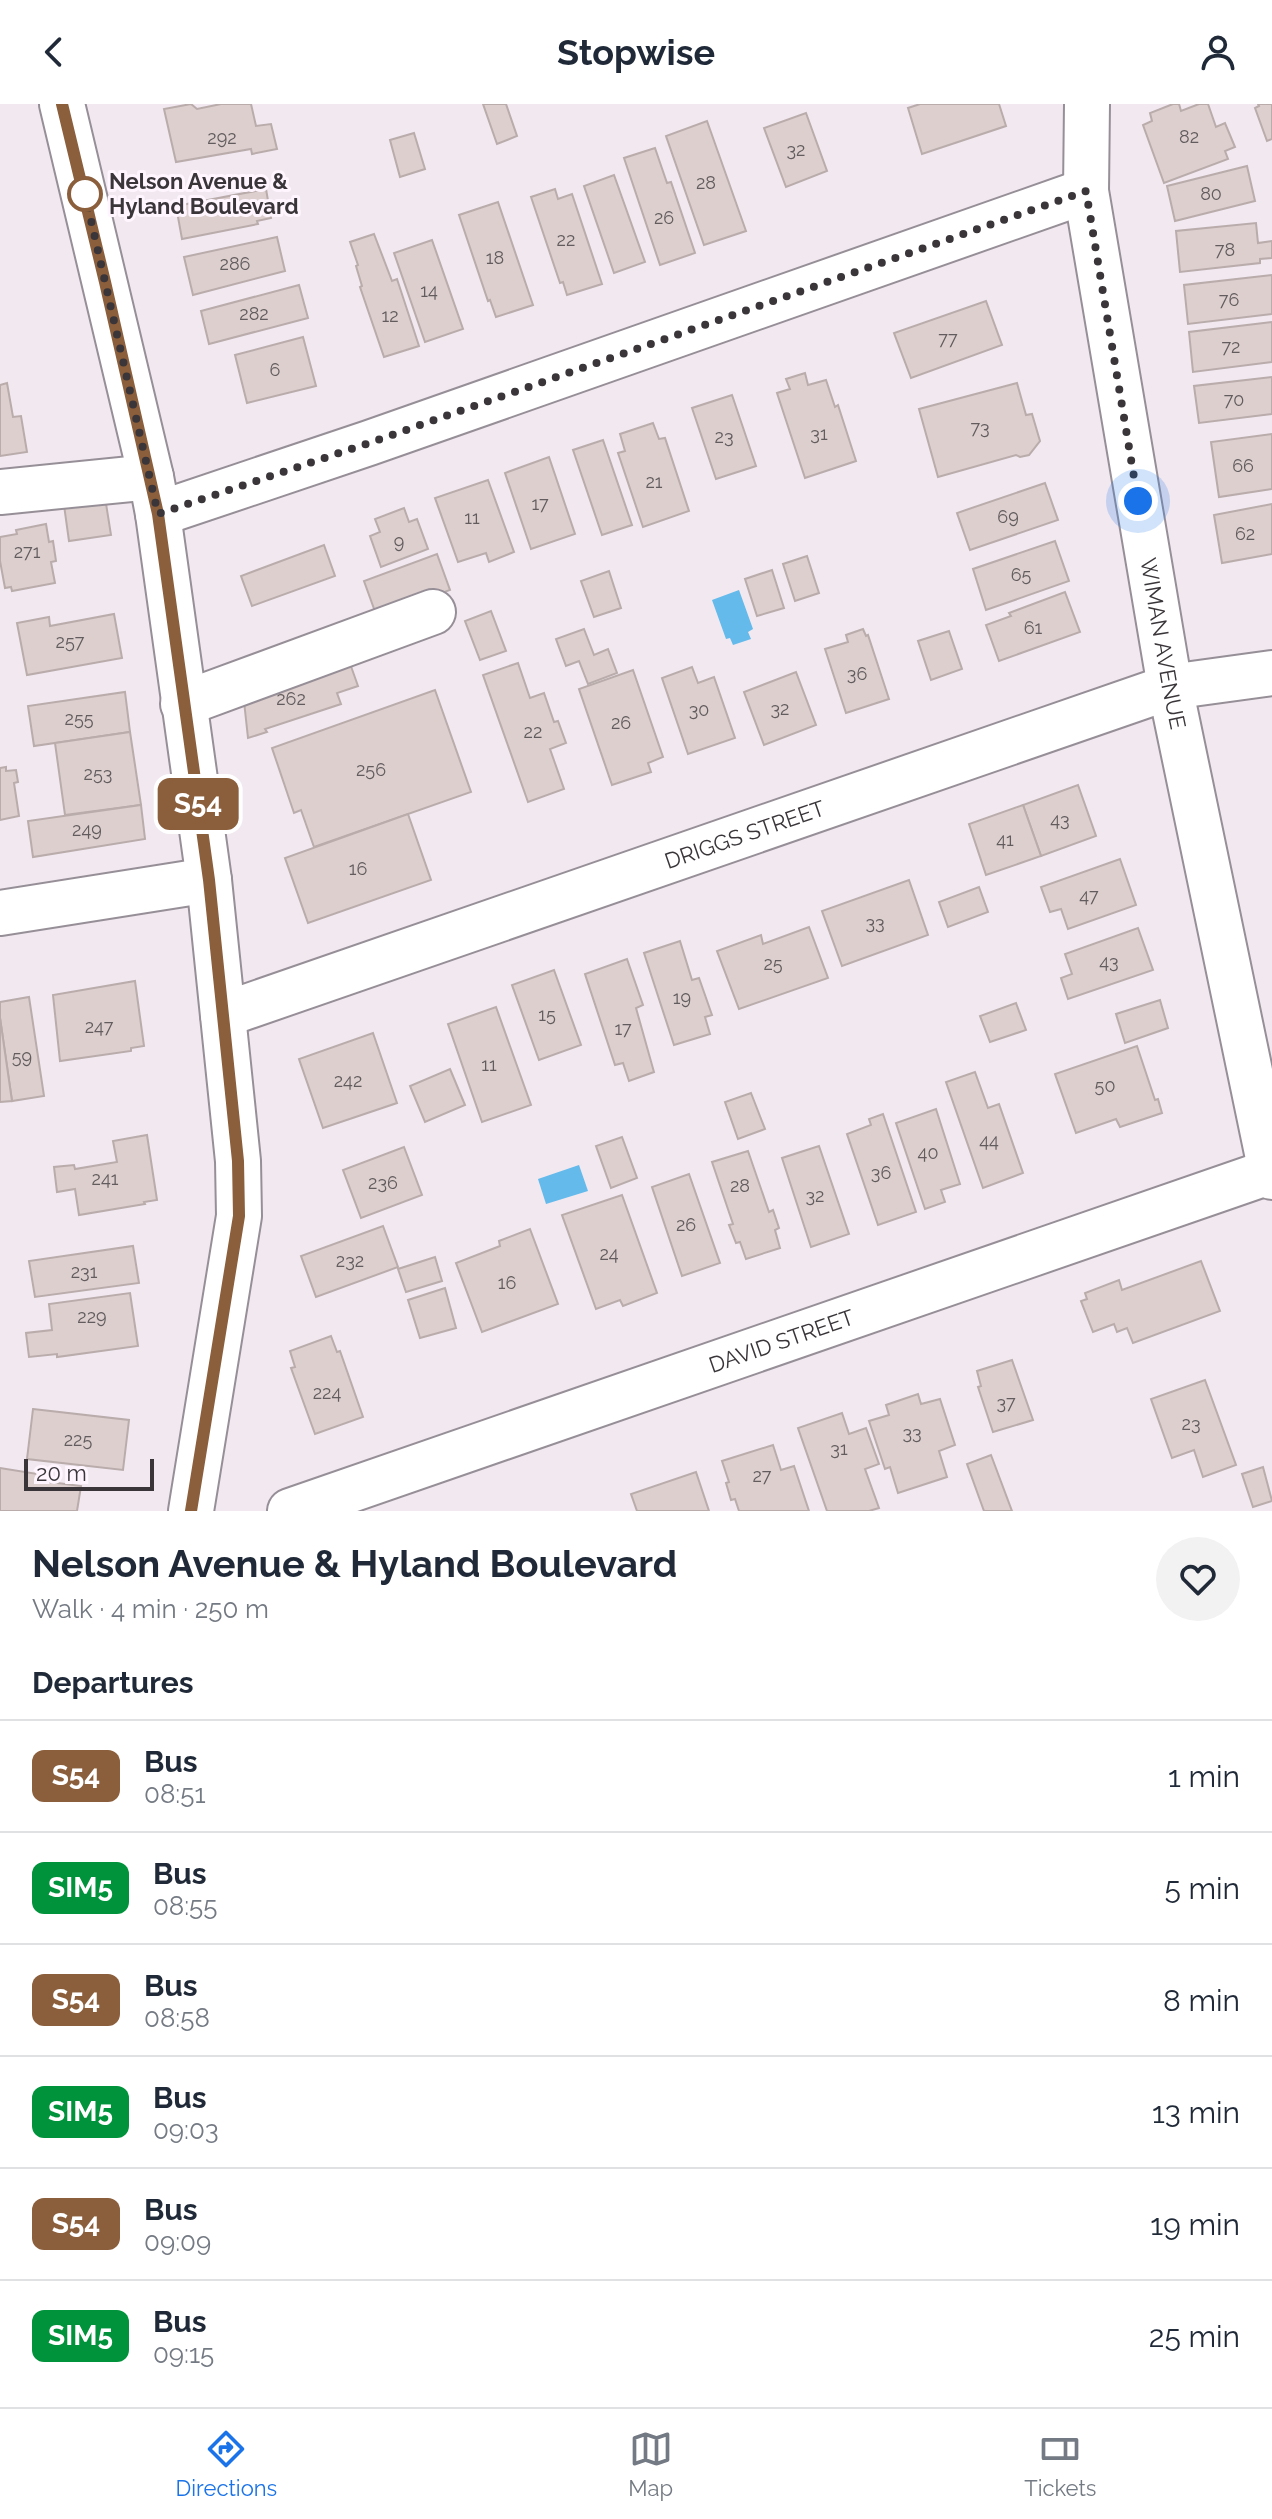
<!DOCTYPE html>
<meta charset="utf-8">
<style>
body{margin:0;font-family:Raleway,sans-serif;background:#f2f2f3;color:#1f2937;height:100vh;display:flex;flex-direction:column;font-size:30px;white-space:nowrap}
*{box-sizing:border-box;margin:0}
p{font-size:26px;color:#747a83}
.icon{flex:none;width:44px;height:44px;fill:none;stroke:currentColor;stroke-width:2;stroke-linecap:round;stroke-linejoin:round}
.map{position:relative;height:1407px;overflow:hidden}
.drawer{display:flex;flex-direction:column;background:#fff;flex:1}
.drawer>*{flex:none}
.badge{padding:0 16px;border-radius:12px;font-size:28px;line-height:52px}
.scale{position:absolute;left:24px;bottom:20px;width:130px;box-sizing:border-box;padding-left:8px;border:4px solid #393539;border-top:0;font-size:22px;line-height:28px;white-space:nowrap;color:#393539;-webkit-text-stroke:6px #fef5fe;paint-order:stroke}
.you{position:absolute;width:40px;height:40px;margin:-20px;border:6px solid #fff;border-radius:50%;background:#1a73e8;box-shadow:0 0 0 12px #1a73e833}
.map>.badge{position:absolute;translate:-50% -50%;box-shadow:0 0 0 4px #fff}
h2{padding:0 32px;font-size:30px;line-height:72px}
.round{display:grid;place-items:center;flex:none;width:84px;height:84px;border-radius:42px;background:#f2f2f3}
.summary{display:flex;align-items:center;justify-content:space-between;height:136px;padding:0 32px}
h1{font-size:38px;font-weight:700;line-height:60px}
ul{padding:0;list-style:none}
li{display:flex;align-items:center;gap:24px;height:112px;padding:0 32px;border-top:2px solid #e0e1e3}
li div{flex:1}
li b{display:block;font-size:30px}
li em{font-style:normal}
li .badge{min-width:88px;font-weight:700;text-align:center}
header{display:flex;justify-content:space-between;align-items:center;height:104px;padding:0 32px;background:#fff;font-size:36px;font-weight:700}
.tab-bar{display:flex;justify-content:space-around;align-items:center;height:112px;border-top:2px solid #e0e1e3;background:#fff;font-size:22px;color:#747a83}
.tab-bar a{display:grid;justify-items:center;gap:4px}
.tab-bar .current{color:#1a73e8}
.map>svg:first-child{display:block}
.water{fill:#63baeb}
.building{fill:#dccfce;stroke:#b9acab;stroke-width:2}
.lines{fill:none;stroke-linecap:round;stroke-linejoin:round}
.minor-casing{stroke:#978f97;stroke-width:48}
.minor{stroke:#fff;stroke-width:44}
.line-casing{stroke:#fff;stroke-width:18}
.line{stroke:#8b5e3c;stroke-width:12}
.walk{stroke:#393539;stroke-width:8;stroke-dasharray:0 14.4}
.stop-dot{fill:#fff;stroke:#8b5e3c;stroke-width:4}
.labels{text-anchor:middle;stroke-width:6;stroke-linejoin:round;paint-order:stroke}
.number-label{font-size:18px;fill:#625c5e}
.stop-label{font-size:22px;font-weight:bold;fill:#393539;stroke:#fef5fe;text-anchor:start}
.street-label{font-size:22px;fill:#393539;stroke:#fef5fe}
</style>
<header><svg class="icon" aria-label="back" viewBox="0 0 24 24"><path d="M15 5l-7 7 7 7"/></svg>Stopwise<svg class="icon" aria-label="person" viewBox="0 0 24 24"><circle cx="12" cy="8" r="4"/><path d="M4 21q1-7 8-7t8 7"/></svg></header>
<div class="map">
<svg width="1272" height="1407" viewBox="0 0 1272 1407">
<rect width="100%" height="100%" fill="#f1e8f0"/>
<g class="water">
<polygon points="739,486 753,525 748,528 751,535 733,541 730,534 726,535 712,496"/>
<polygon points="579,1061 588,1087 546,1100 538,1075"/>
</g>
<g class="building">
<polygon points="191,0 197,5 221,0 251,0 256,22 271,20 277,45 252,50 251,45 176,58 164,5"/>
<polygon points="483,0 506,0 517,32 497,40"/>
<polygon points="920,0 999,0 1006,22 922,50 908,4"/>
<polygon points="1173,0 1179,0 1181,7 1199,0 1208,0 1216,23 1225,19 1235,43 1225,47 1228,55 1164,79 1143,21 1152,17 1150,9"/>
<polygon points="1258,0 1272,0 1272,35 1267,37 1255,4 1259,2"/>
<polygon points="806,9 827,67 786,83 764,24"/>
<polygon points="707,17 746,127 704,141 666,32"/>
<polygon points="414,29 425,65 400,73 390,36"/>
<polygon points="655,44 667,79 671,78 695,149 660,161 624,54"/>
<polygon points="1247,62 1255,97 1175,117 1167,82"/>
<polygon points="614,71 645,158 614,169 584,82"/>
<polygon points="266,85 271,114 257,117 258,120 182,135 176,102"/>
<polygon points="555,85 558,95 572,90 602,180 567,191 563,178 560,179 531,93"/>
<polygon points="498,98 533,201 496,213 490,196 488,197 459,111"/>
<polygon points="1256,119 1258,139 1272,137 1272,154 1260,155 1260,159 1180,168 1176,127"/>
<polygon points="374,130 392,177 397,175 419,242 384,253 360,183 362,182 356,162 358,161 350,138"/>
<polygon points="277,133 285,167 193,191 184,153"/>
<polygon points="432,136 463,225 425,238 394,149"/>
<polygon points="1272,171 1272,210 1188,220 1184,181"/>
<polygon points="299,181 308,214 209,240 201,207"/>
<polygon points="986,197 1002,241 911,274 894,229"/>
<polygon points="1272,218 1272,258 1193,268 1189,228"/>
<polygon points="303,233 316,282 247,299 235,251"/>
<polygon points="805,269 808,281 826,276 835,303 838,301 856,357 805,374 777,289 790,285 786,275"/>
<polygon points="1272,273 1272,310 1199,319 1194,282"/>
<polygon points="7,279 13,313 21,312 27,348 0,352 0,281"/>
<polygon points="1017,279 1026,311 1032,310 1040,337 1029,351 1020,353 1016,351 938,373 919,305"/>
<polygon points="732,291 756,362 716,375 692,304"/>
<polygon points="653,319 659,335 665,334 689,407 643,423 618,349 625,347 620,330"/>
<polygon points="1272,330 1272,385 1219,393 1211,338"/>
<polygon points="603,336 632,421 602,431 573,346"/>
<polygon points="549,353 575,430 531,445 505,369"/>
<polygon points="488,376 514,448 489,458 486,449 458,458 435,394"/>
<polygon points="1045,379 1058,416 970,446 957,409"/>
<polygon points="104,387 111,431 69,437 63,394"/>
<polygon points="1272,400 1272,450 1222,459 1214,411"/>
<polygon points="404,404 409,418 417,415 428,445 381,463 370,432 380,428 375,415"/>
<polygon points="46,420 49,438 53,437 56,457 51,458 55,479 12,487 11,483 5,484 0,457 0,433 17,430 16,426"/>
<polygon points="1055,437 1069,477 986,506 973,465"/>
<polygon points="324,441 335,472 252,502 241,472"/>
<polygon points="437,450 450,486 377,513 364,477"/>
<polygon points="807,452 819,489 795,497 783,460"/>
<polygon points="772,466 784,504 757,512 745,475"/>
<polygon points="609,467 621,504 594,513 581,477"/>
<polygon points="1065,488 1080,528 999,557 986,521 1011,512 1009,509"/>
<polygon points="491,507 506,547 480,556 465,517"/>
<polygon points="114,510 122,554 27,571 17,519 49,513 50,522"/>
<polygon points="584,525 594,551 608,545 617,569 588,580 579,557 566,562 556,535"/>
<polygon points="863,525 866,532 868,531 889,595 846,609 825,545 848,538 846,531"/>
<polygon points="949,527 962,565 931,576 918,537"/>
<polygon points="347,551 358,582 337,589 341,600 265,625 267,628 248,634 243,588"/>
<polygon points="518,559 530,594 544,589 554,618 558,617 566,639 550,645 564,685 528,698 483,571"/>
<polygon points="692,563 698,579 714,573 735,634 688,650 662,574"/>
<polygon points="633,566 663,653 648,659 651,668 612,681 579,585"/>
<polygon points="796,568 816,621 764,641 744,588"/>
<polygon points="435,586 471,688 314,743 301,706 294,709 272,644"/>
<polygon points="125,588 130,628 34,642 28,602"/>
<polygon points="130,628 141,701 65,711 55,639"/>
<polygon points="6,663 6,667 16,666 18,678 14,679 19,712 0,716 0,664"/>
<polygon points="1078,681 1096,732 1041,752 1023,701"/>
<polygon points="141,701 145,735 33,753 28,717"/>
<polygon points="1023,701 1041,752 986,771 969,720"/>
<polygon points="408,710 431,776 308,819 285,754"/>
<polygon points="1120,755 1136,801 1068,825 1061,805 1050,808 1041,783"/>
<polygon points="909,776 928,831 842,862 822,807"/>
<polygon points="979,783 988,808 948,823 939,798"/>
<polygon points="809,823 828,874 739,905 717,847 761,831 763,840"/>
<polygon points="1138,824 1153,866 1068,895 1061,874 1072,870 1065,850"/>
<polygon points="680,837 692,876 699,874 712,911 705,913 710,930 674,941 644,849"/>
<polygon points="627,855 643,901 636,904 654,968 629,977 623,959 615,961 585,870"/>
<polygon points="554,866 581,941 539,956 512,881"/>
<polygon points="135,877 144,942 131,944 131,947 60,957 53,891"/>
<polygon points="29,893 44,992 12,997 0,914 0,898"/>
<polygon points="1160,896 1168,924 1125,939 1116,910"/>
<polygon points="1016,899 1026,926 990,938 980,912"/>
<polygon points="496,903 531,1001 482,1018 448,920"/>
<polygon points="0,914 12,997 0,998"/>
<polygon points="373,929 397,999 323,1024 299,955"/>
<polygon points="1137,942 1155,996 1158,995 1162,1009 1120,1023 1116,1015 1076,1029 1055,970"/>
<polygon points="450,965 465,1001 425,1018 410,982"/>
<polygon points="975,968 988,1004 999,1000 1023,1069 983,1084 946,978"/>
<polygon points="751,989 765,1025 738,1035 725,998"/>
<polygon points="936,1005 960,1080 941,1086 945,1098 925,1105 896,1019"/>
<polygon points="883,1010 916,1108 878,1121 847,1030 871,1021 869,1015"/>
<polygon points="147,1031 157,1096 144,1098 145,1100 79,1111 75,1085 57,1088 54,1063 74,1061 75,1065 117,1058 113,1037"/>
<polygon points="622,1033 637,1074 611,1084 596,1042"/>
<polygon points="819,1042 849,1130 811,1143 782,1054"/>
<polygon points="404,1043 422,1091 361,1114 343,1066"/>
<polygon points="748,1047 769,1108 773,1106 779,1124 775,1126 780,1144 746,1155 740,1138 736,1139 729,1121 733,1120 712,1058"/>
<polygon points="689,1070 720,1159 682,1172 652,1083"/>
<polygon points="622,1091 657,1189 623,1202 620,1196 596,1205 562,1111"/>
<polygon points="383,1122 398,1163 316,1193 301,1152"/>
<polygon points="530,1125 558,1200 482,1228 456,1159 500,1142 499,1137"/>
<polygon points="133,1142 139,1179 35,1193 29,1157"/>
<polygon points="435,1153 442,1177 406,1188 398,1165"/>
<polygon points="1201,1157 1220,1207 1133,1239 1127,1224 1117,1228 1114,1220 1093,1228 1081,1197 1087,1195 1085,1189 1119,1176 1122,1186"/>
<polygon points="445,1184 456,1224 420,1234 408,1196"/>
<polygon points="130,1189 138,1242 57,1253 57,1250 29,1253 26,1229 52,1226 49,1200"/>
<polygon points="331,1232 337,1248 340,1247 363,1313 315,1330 291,1264 295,1263 290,1247"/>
<polygon points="1012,1256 1033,1316 993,1328 978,1283 981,1282 977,1267"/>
<polygon points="1205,1276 1236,1361 1203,1373 1194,1346 1172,1354 1151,1295"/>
<polygon points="918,1290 921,1300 940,1295 955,1341 939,1347 947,1373 898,1389 890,1363 885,1365 869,1317 889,1311 886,1301"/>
<polygon points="33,1305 129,1316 123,1366 27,1355"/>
<polygon points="842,1309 849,1330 866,1324 879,1360 865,1365 879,1404 869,1407 827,1407 798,1324"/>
<polygon points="773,1341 781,1366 794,1362 809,1407 739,1407 735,1395 731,1396 726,1379 729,1378 722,1357"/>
<polygon points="991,1351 1012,1407 984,1407 967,1360"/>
<polygon points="1263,1363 1272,1397 1253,1403 1242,1370"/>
<polygon points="0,1364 50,1372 50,1378 81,1382 77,1407 0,1407"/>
<polygon points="696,1368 709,1407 637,1407 631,1390"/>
</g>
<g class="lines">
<g class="minor-casing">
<g id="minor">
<polyline points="62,0 151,373 158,410 209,776 238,1057 239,1112 191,1407"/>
<path id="s1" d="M1087 0 1086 87 1170 583 1272 1073"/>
<polyline points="0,388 151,373"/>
<polyline points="158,410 369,339 1086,87"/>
<polyline points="183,600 433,508"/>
<polyline points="0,809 209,776"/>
<path id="s2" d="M223 911 1170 583 1272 569"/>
<path id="s3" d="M290 1407 1272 1067"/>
</g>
</g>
<use href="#minor" class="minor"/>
</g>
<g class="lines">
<g class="line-casing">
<polyline id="line" points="62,0 105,178 158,410 209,776 238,1057 239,1112 191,1407"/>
</g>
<use href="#line" class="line"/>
<polyline class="walk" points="85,90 158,410 369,339 1086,87 1138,397"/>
</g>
<circle class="stop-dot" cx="85" cy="90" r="16"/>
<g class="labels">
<g class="number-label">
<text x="1189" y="39">82</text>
<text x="222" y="40">292</text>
<text x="796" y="52">32</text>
<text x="706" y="85">28</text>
<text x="1211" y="96">80</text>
<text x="664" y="120">26</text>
<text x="566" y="142">22</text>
<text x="1225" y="152">78</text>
<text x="495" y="160">18</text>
<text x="235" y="166">286</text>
<text x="429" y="193">14</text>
<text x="1229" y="202">76</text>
<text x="254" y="216">282</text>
<text x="390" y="218">12</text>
<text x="948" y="241">77</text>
<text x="1231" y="249">72</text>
<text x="275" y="272">6</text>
<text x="1234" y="302">70</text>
<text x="980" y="330">73</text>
<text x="819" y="336">31</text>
<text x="724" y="339">23</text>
<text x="1243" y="368">66</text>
<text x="654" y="384">21</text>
<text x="540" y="406">17</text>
<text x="1008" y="419">69</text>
<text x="472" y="420">11</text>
<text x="1245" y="436">62</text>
<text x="399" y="444">9</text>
<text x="27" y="454">271</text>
<text x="1021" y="477">65</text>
<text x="1033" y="530">61</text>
<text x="70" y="544">257</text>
<text x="857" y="576">36</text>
<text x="291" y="601">262</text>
<text x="780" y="611">32</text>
<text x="699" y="612">30</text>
<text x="79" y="621">255</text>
<text x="621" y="625">26</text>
<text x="533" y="634">22</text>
<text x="371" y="672">256</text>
<text x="98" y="676">253</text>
<text x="1060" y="722">43</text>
<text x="87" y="732">249</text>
<text x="1005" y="742">41</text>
<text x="358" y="771">16</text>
<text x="1089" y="798">47</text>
<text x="875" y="825">33</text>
<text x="1109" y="864">43</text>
<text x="773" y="866">25</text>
<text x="682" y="900">19</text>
<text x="547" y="917">15</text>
<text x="99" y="929">247</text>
<text x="623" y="931">17</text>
<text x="22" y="959">59</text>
<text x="489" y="967">11</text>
<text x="348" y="983">242</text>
<text x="1105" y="988">50</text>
<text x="989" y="1043">44</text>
<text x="928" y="1055">40</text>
<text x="881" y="1075">36</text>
<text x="105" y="1081">241</text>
<text x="383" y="1085">236</text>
<text x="740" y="1088">28</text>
<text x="815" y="1098">32</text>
<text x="686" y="1127">26</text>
<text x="609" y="1156">24</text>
<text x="350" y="1163">232</text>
<text x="84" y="1174">231</text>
<text x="507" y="1185">16</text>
<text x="92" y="1219">229</text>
<text x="327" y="1295">224</text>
<text x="1006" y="1305">37</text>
<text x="1191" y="1326">23</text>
<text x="912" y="1335">33</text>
<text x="78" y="1342">225</text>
<text x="839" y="1351">31</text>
<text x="762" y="1378">27</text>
</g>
<g class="stop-label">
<text x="109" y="85">Nelson Avenue &amp;<tspan x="109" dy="25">Hyland Boulevard</tspan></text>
</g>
<g class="street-label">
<text dy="8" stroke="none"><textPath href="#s1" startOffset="546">WIMAN AVENUE</textPath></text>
<text dy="8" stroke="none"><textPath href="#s2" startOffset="552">DRIGGS STREET</textPath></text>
<text dy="8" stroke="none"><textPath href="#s3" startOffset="520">DAVID STREET</textPath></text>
</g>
</g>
</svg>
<div class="scale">20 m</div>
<div class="you" style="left:1138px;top:397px"></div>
<b class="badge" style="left:198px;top:700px;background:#8b5e3c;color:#fff">S54</b>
</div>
<section class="drawer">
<div class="summary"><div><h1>Nelson Avenue &amp; Hyland Boulevard</h1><p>Walk · 4 min · 250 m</p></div><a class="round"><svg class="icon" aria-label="heart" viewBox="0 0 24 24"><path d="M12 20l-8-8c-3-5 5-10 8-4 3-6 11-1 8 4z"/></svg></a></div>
<h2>Departures</h2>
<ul>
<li><span class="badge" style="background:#8b5e3c;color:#fff">S54</span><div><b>Bus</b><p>08:51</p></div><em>1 min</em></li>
<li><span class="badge" style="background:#00933c;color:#fff">SIM5</span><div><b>Bus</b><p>08:55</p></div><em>5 min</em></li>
<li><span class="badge" style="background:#8b5e3c;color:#fff">S54</span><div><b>Bus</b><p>08:58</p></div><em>8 min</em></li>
<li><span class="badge" style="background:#00933c;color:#fff">SIM5</span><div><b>Bus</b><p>09:03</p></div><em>13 min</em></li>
<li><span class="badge" style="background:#8b5e3c;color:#fff">S54</span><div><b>Bus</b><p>09:09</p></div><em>19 min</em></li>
<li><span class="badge" style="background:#00933c;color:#fff">SIM5</span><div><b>Bus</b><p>09:15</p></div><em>25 min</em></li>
</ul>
</section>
<nav class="tab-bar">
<a class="current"><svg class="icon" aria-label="directions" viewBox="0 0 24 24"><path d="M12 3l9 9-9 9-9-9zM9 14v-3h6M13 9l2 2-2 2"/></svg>Directions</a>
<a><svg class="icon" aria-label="map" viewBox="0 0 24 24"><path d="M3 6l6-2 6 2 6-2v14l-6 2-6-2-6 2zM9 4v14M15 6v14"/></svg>Map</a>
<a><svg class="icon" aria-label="tickets" viewBox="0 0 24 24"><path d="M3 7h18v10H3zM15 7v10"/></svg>Tickets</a>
</nav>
